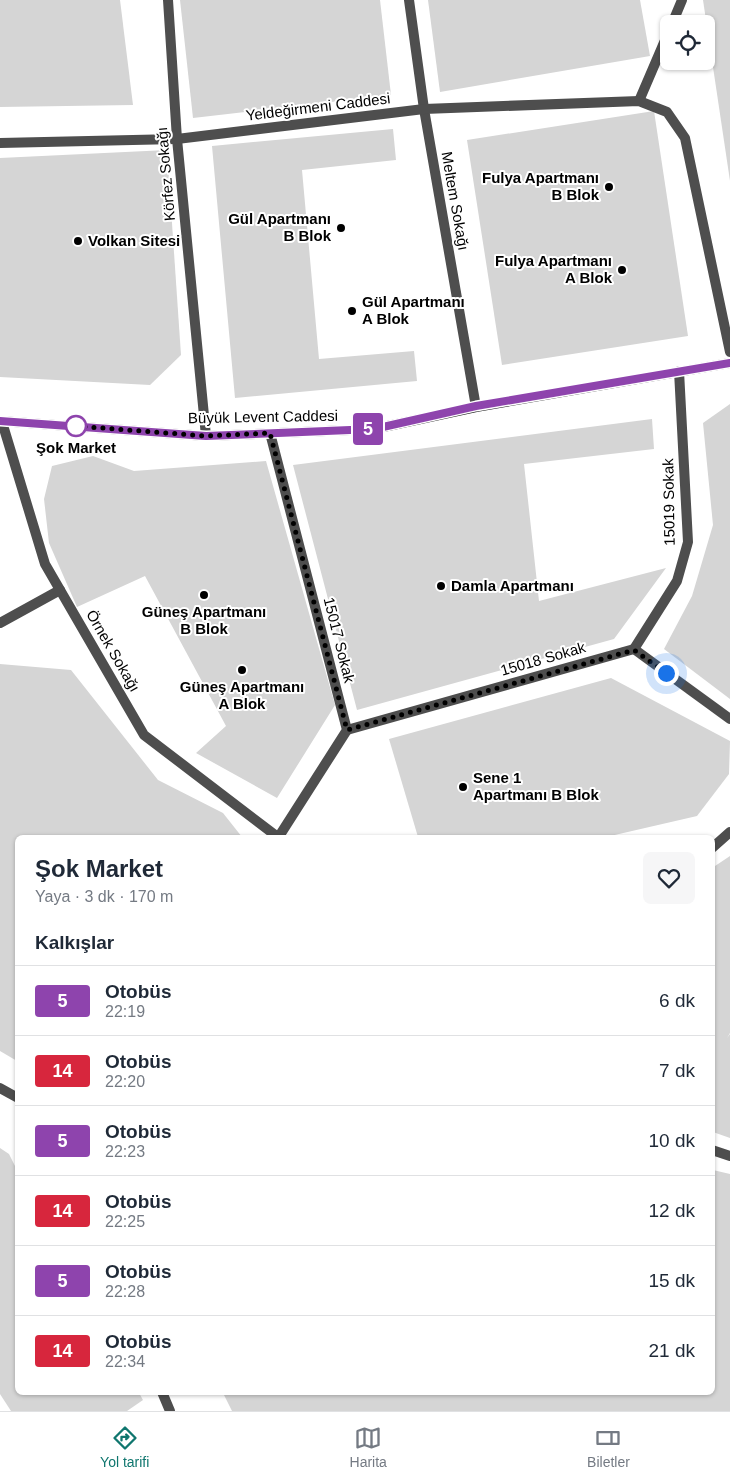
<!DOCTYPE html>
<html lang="tr">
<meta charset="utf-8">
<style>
body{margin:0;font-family:Arial,sans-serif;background:#f6f6f7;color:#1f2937;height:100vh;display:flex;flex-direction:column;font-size:19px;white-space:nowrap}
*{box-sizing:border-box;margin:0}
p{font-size:16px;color:#747a83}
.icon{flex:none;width:28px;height:28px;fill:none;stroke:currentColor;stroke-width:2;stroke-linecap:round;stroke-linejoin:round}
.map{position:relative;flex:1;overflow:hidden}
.sheet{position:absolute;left:15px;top:835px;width:700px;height:560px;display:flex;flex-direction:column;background:#fff;border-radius:8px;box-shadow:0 1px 4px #0004}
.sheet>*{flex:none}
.badge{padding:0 10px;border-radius:4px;font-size:18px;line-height:32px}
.tools{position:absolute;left:660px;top:15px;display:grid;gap:10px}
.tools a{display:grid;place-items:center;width:55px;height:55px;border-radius:8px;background:#fff;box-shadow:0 1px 4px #0004;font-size:25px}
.you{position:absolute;width:25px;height:25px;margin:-12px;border:4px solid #fff;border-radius:50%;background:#1a73e8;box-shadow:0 0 0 8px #1a73e833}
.map>.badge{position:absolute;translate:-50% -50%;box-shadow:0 0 0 2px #fff}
h2{padding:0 20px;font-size:19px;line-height:45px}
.round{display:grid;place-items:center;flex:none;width:52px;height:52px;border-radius:8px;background:#f6f6f7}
.overview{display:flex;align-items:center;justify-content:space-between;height:85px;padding:0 20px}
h1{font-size:24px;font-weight:600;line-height:38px}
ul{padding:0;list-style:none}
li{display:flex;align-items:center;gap:15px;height:70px;padding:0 20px;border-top:1px solid #e0e1e3}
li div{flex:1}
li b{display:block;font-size:19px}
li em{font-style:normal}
li .badge{min-width:55px;font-weight:700;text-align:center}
.tab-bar{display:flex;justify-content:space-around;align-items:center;height:70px;border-top:1px solid #e0e1e3;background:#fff;font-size:14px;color:#747a83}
.tab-bar a{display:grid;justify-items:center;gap:2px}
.tab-bar .on{color:#0f766e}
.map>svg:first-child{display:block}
.green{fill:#d5d5d5}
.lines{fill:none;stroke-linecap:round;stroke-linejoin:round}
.lane{stroke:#4e4e4e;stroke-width:10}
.street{stroke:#4e4e4e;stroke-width:10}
.secondary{stroke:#1b1b1b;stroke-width:10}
.line-casing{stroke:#fff;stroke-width:11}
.line{stroke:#8e44ad;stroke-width:8}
.walk{stroke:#000;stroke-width:5;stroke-dasharray:0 9}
.poi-dot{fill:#000;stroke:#fff;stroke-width:2}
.stop-dot{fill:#fff;stroke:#8e44ad;stroke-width:2.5}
.labels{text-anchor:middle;stroke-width:4;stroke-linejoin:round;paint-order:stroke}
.street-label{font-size:15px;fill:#000;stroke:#fff}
.poi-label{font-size:15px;font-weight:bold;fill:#000;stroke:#fff;text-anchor:start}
.stop-label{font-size:15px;font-weight:bold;fill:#000;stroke:#fff}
</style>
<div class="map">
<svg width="730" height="1411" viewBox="0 0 730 1411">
<rect width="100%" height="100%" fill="#fff"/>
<g class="green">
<polygon points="0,0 120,0 133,105 0,107"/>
<polygon points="180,0 380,0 391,95 193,118"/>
<polygon points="428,0 640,0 650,56 440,92"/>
<polygon points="703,0 730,0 730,181"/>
<polygon points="654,111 688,336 502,365 467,140"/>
<polygon points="393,129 396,160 302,170 319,359 414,351 417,381 235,398 212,146"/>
<polygon points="167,150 181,355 150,385 0,377 0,158"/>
<polygon points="730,404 730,699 664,649 692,596 713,525 703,423"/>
<polygon points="652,419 654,449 524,464 539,601 666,568 614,639 357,710 293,465"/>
<polygon points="93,456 134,471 266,461 335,705 277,798 196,753 226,726 145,576 77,607 49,543 44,499 52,466"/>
<polygon points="0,664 71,670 158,780 223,813 242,837 18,838 17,1061 0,1051"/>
<polygon points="611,678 730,741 729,774 697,816 606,837 418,837 389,739"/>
<polygon points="730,856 730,1033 727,1038 730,1034 730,1138 713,1132 712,868"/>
<polygon points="0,1148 9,1154 17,1170 18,1392 139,1393 143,1400 127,1411 11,1411 0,1394"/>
<polygon points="713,1170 730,1174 730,1411 232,1411 223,1393 712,1392"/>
</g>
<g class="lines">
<g class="lane">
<polyline points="409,0 424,109 476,407"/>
<polyline points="672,24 682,0"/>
<polyline points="639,101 669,31"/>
<polyline points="0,143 177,139 424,109 639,101 667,112 685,138 730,352"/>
<polyline points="2,422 45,564 144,735 279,838"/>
<polyline points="270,433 347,730 278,838"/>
<polyline points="0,623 60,590"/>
<polyline points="634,649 677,581 688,542 679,371"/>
<polyline points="634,649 730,719"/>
<polyline points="347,730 634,649"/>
<polyline points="712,848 730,832"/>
<polyline points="0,1088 18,1098"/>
<polyline points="712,1150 730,1156"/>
<polyline points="162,1392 170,1411"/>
</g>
<polyline class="street" points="168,0 177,139 206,436"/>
<polyline class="secondary" points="0,421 206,436 374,429 476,407 730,363"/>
</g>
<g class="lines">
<g class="line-casing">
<polyline id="line" points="0,421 206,436 374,429 476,406 730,363"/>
</g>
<use href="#line" class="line"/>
<polyline class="walk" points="76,426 206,436 270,433 347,730 634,650 666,673"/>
</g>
<g class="poi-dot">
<circle cx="609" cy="187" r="5"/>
<circle cx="341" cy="228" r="5"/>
<circle cx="78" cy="241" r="5"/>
<circle cx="622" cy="270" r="5"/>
<circle cx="352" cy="311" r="5"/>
<circle cx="441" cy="586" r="5"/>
<circle cx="204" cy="595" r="5"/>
<circle cx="242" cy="670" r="5"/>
<circle cx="463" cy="787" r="5"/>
</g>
<circle class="stop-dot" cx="76" cy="426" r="10"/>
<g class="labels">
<g class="street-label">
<text transform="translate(318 107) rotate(-7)" y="5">Yeldeğirmeni Caddesi</text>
<text transform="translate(166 174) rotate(-95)" y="5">Körfez Sokağı</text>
<text transform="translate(455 201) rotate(80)" y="5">Meltem Sokağı</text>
<text transform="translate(263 417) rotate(-1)" y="5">Büyük Levent Caddesi</text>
<text transform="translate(669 502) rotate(-91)" y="5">15019 Sokak</text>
<text transform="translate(339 640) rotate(76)" y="5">15017 Sokak</text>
<text transform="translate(113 651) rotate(60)" y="5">Örnek Sokağı</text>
<text transform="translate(543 659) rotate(-16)" y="5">15018 Sokak</text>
</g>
<g class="poi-label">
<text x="599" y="183" text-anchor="end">Fulya Apartmanı<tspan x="599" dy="17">B Blok</tspan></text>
<text x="331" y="224" text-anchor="end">Gül Apartmanı<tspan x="331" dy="17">B Blok</tspan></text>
<text x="88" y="246">Volkan Sitesi</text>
<text x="612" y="266" text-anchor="end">Fulya Apartmanı<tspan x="612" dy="17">A Blok</tspan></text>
<text x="362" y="307">Gül Apartmanı<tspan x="362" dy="17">A Blok</tspan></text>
<text x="451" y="591">Damla Apartmanı</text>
<text x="204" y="617" text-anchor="middle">Güneş Apartmanı<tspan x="204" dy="17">B Blok</tspan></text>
<text x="242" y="692" text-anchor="middle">Güneş Apartmanı<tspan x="242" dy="17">A Blok</tspan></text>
<text x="473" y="783">Sene 1<tspan x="473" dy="17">Apartmanı B Blok</tspan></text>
</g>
<g class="stop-label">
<text x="76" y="453">Şok Market</text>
</g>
</g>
</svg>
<div class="tools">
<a><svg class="icon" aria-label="locate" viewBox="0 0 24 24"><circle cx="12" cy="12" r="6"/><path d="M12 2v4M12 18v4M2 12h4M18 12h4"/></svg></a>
</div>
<div class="you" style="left:666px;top:673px"></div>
<b class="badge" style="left:368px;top:429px;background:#8e44ad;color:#fff">5</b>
<section class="sheet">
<div class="overview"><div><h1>Şok Market</h1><p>Yaya · 3 dk · 170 m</p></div><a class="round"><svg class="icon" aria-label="heart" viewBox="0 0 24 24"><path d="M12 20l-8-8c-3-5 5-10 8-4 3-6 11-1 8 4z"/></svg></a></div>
<h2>Kalkışlar</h2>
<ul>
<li><span class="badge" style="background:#8e44ad;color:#fff">5</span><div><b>Otobüs</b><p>22:19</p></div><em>6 dk</em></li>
<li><span class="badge" style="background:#d7263d;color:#fff">14</span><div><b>Otobüs</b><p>22:20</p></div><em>7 dk</em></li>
<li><span class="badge" style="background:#8e44ad;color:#fff">5</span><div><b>Otobüs</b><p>22:23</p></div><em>10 dk</em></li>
<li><span class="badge" style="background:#d7263d;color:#fff">14</span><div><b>Otobüs</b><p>22:25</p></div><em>12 dk</em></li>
<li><span class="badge" style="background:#8e44ad;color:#fff">5</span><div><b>Otobüs</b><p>22:28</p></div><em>15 dk</em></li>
<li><span class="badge" style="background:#d7263d;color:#fff">14</span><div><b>Otobüs</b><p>22:34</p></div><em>21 dk</em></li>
</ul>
</section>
</div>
<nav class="tab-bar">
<a class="on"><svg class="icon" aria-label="directions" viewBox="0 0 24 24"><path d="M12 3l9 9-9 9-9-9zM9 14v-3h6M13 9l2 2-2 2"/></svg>Yol tarifi</a>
<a><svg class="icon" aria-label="map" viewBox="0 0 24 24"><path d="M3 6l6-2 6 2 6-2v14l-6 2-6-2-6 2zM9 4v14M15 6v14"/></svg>Harita</a>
<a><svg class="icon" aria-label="tickets" viewBox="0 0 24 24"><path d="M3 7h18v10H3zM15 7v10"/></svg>Biletler</a>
</nav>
